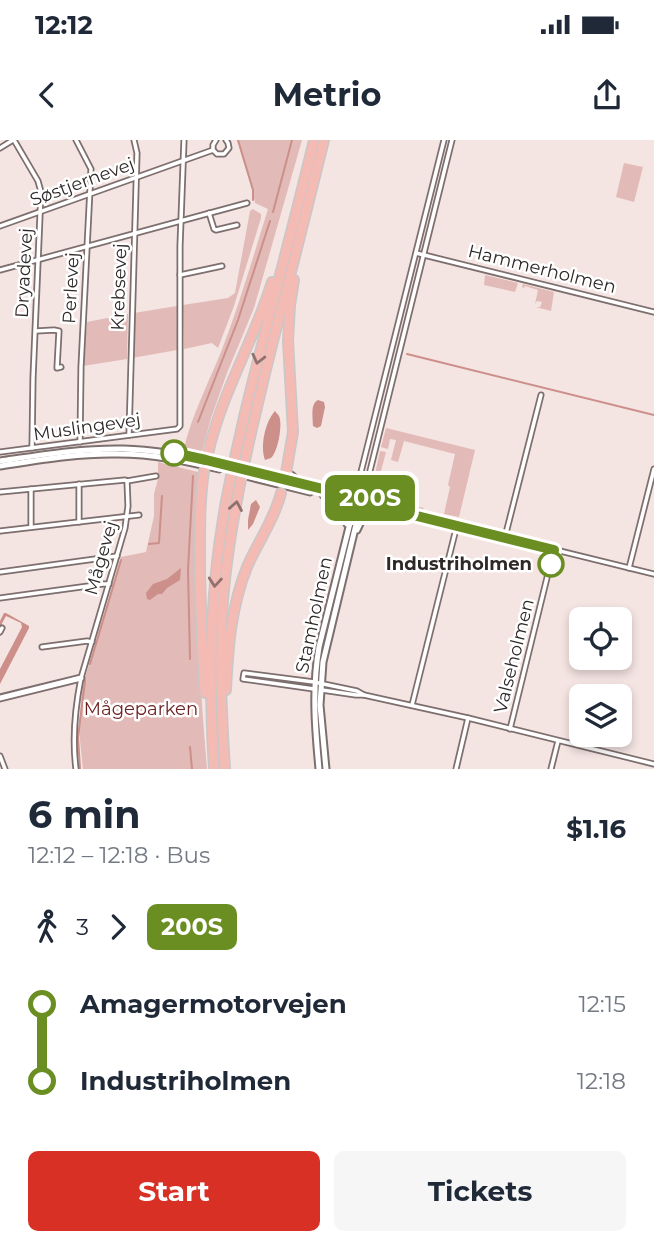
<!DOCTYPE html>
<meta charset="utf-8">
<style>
body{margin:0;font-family:Montserrat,sans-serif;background:#f6f6f7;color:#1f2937;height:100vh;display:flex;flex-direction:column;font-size:26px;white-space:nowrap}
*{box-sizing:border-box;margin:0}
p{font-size:23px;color:#747a83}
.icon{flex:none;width:38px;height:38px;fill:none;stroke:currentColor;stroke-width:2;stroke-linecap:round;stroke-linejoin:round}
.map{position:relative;height:629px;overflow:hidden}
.sheet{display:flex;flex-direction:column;background:#fff;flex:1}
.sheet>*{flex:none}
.badge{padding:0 14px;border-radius:10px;font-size:24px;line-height:46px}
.fabs{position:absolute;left:569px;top:467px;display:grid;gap:14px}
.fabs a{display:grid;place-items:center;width:63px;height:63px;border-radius:10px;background:#fff;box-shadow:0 4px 10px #0003;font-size:35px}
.map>.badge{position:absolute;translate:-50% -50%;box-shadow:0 0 0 4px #fff}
.legs{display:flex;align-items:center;gap:10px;height:77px;padding:0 28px;font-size:23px}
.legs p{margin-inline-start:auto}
.head{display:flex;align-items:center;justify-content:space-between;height:119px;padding:0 28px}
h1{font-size:38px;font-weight:700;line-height:52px}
.action{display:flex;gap:14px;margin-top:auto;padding:14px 28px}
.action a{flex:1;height:80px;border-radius:10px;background:#d93025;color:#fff;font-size:28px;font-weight:700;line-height:80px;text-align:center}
.action a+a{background:#f6f6f7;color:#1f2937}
ul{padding:0 28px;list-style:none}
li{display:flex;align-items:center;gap:24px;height:77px;font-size:26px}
li i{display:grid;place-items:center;width:10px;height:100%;margin:0 9px;background:currentColor}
li i::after{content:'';width:18px;height:18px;margin:-9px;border:5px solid;border-radius:50%;background:#fff}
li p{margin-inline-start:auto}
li:first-child i{background:linear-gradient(#0000 50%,currentColor 0)}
li:last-child i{background:linear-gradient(currentColor 50%,#0000 0)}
.status{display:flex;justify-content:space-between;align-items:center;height:49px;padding:0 35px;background:#fff;direction:ltr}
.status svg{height:19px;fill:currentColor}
header{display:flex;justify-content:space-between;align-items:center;height:91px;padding:0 28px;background:#fff;font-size:32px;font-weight:700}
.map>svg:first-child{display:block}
.green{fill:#e2bab7}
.water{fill:#cc8f89}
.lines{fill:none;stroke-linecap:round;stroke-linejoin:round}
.stream{stroke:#cc8f89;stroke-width:2}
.secondary-tunnel{stroke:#ccbebd;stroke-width:5;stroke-dasharray:5 2.5;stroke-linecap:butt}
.street-casing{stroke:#7d6f6e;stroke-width:7}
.secondary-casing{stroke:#7d6f6e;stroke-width:9}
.highway-casing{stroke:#c9c7c7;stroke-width:12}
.street{stroke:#fff;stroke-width:3.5}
.secondary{stroke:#fff;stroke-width:5}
.highway{stroke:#f4bab4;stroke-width:9}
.secondary-bridge-casing{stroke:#7d6f6e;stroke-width:9;stroke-linecap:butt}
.secondary-bridge{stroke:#fff;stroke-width:5}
.oneway{stroke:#91716e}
.line-1-casing{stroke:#fff;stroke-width:16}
.line-1{stroke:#6b8e23;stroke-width:10}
.stop-1-dot{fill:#fff;stroke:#6b8e23;stroke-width:3.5}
.labels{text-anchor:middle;stroke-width:5;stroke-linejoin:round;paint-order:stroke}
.street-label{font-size:18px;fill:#2e2828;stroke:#fff}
.stop-label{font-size:18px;font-weight:bold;fill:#2e2828;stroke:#fff;text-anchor:end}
.park-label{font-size:18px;fill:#6c2221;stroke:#fff}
</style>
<div class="status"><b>12:12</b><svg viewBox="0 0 49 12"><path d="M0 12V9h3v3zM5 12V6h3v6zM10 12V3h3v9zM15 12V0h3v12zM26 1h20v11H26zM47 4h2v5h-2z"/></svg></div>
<header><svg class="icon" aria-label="back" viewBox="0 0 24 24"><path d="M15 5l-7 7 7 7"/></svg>Metrio<svg class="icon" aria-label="share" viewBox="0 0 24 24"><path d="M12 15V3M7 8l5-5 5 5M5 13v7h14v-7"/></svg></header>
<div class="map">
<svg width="654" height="629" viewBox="0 0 654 629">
<rect width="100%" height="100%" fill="#f4e4e2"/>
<g class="green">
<path d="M237 0H302L254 168 227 233 211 278 202 312 184 308C192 275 208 244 221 212 239 166 253 117 268 69L255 63 253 52Z"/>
<polygon points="624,23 643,27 634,62 616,57"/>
<polygon points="253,69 261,74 261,78 234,166 218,208 212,203 184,209 183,165 228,158 235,153 250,71"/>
<polygon points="485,135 518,143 515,152 484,145"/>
<polygon points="523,144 554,152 551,171 536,167 540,167 542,162 537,161 535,164 538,150 525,146 524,148 522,147"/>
<polygon points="177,166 177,210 132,218 134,173"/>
<polygon points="128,174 127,219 83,226 87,182"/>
<polygon points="386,288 475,310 459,377 444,374 450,347 448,345 455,314 404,301 398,322 391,320 396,300 390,299 388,309 381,307"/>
<polygon points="380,311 386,312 381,331 397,336 394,349 403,352 407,338 411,339 405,364 424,368 422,371 376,356 372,348"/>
<path d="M158 322 198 332C192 432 199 530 207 629H83L79 591 82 548 121 417 146 412 154 376V354L158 339Z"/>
<circle cx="358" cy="360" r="10"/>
</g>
<g class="water">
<path d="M318 260 324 262 325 267 321 286 317 288 313 286C313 277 310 264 318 260Z"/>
<path d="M275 271C276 273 278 274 279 276 283 284 278 312 271 318 269 319 267 319 265 320 260 306 265 282 275 271Z"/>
<polygon points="256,360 260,367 253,384 248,390 248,380 251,364"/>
<polygon points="181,428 180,440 167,448 162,454 158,454 150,460 147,459 146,453 153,444 167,439"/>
<polygon points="4,473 6,473 29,486 29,488 0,544 0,529 22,487 21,483 6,476 0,487 0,481"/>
</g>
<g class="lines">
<g class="stream">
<polyline points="238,0 253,50 253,60"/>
<polyline points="273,72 292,0"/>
<polyline points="407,214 654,275"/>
<polyline points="198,282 238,180 270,81"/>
<polyline points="149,404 159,403 162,356"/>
<polyline points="190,519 188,430 193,336"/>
<polyline points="90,524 121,420"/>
<polyline points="190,607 192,629"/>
<polyline points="80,629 78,597 85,541"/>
</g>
<g class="secondary-tunnel">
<polyline points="312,346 326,350"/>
<polyline points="310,352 323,355"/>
</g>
<g class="street-casing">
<g id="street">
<polyline points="14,0 38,41 41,52 33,238 32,308"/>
<polyline points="76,0 91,29 81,227 80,302"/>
<polyline points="0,8 13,0"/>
<polyline points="213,10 213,5 216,0"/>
<polyline points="209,73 214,89 216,90 237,85"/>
<polyline points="0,86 213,10 217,14 224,14 229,8 228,3 226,0"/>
<polyline points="416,113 654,172"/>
<polyline points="0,130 247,63"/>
<polyline points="180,135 222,126"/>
<polyline points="36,191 54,190 59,191 57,228 61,227"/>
<polyline points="129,295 137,13 134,0"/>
<polyline points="0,312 177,289 180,286 180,106 184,0"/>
<polyline points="357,348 444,0"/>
<polyline points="31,349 31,387"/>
<polyline points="365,351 452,0"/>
<polyline points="0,352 125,340 127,341 156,336"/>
<polyline points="370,359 403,371"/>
<polyline points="368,366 387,369"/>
<polyline points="401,372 654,434"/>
<polyline points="79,382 79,344"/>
<polyline points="0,391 139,375"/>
<polyline points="505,397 541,255"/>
<polyline points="629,428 654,329"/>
<polyline points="0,432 117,416"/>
<polyline points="0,458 103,444 109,444"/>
<polyline points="0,492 2,488"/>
<polyline points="42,507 87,501 92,502"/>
<polyline points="314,549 243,539 244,533 314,542 357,551 364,555 468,578 654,624"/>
<polyline points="322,550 356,555 364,555"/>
<polyline points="412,565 457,385"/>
<polyline points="510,589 554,409"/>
<polyline points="0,616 5,629"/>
<path d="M76 629C72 598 75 568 81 538L125 388 128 366 127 341"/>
<polyline points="456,629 468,578"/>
<polyline points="551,629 558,601"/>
</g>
</g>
<g class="secondary-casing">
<g id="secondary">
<path d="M0 321C41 315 82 308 124 309 157 310 189 316 221 323"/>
<path d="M0 326C39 320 79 313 118 314 153 314 186 321 219 329"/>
<polyline points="250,331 312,346"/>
<polyline points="291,335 299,342"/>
<polyline points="246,336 310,352"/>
<circle cx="358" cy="360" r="12"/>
<polyline points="326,350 339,353 350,352"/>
<path d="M323 355C336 366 349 362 347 384"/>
<polyline points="357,390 364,375 371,371 401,372"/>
<polyline points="0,558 81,538"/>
<path d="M319 629C315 587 312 548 319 507L353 371"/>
<polyline points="326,629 320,565 323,522 359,372"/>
</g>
</g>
<g class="highway-casing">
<g id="highway">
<path d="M208 314C221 254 254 201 272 142"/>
<path d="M204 331C199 365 200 399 200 433 201 473 202 513 205 553"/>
<polyline points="286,333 293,292 288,201 290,165 294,140"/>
<path d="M226 550C228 508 231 467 247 427 258 402 274 380 281 353"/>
<path d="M214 629C209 548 209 467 222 386 227 349 236 314 244 277 266 185 292 93 314 0"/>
<path d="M225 629C221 565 218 502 225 439 234 359 253 283 272 205 290 137 307 69 324 0"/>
</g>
</g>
<use href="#street" class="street"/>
<use href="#secondary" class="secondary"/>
<use href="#highway" class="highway"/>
<g class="secondary-bridge-casing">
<polyline id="secondary-bridge" points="220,326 238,330 254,332"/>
</g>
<use href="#secondary-bridge" class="secondary-bridge"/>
</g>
<defs><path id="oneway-chevron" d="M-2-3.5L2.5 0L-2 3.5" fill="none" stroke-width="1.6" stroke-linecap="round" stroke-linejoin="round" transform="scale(1.75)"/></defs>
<g class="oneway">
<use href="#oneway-chevron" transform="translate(258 219) rotate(104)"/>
<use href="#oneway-chevron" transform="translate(236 366) rotate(-80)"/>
<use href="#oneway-chevron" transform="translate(215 442) rotate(95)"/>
</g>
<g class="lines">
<g class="line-1-casing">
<path id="line-1" d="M174 313 206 320 339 353C348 353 359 344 367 352 370 355 371 359 374 361L401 369 405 373 554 410 551 424"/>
</g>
<use href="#line-1" class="line-1"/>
</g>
<g class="stop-1-dot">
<circle cx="174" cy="313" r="12"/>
<circle cx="551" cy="424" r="12"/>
</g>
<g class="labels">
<g class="street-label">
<text transform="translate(82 42) rotate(-20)" y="6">Søstjernevej</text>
<text transform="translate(542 129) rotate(14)" y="6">Hammerholmen</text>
<text transform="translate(24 133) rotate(-87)" y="6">Dryadevej</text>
<text transform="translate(119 147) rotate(-88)" y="6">Krebsevej</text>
<text transform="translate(71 148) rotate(-87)" y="6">Perlevej</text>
<text transform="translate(87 287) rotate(-8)" y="6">Muslingevej</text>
<text transform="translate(101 418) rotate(-74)" y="6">Mågevej</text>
<text transform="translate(314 475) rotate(-78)" y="6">Stamholmen</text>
<text transform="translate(514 516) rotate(-76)" y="6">Valseholmen</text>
</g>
<g class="stop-label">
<text x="532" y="430">Industriholmen</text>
</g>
<g class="park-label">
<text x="141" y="575">Mågeparken</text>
</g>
</g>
</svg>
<div class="fabs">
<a><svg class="icon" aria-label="locate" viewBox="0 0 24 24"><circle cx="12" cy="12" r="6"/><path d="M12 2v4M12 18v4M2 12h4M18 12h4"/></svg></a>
<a><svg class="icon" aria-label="layers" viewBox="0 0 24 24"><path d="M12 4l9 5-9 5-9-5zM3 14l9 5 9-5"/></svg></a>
</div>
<b class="badge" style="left:370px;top:358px;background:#6b8e23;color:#fff">200S</b>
</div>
<section class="sheet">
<div class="head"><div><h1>6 min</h1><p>12:12 – 12:18 · Bus</p></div><b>$1.16</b></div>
<div class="legs"><svg class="icon" aria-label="walk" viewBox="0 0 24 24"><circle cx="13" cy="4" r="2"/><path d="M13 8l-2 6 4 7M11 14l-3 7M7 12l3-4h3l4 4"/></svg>3<svg class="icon" aria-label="forward" viewBox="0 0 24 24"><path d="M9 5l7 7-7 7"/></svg><b class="badge" style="background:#6b8e23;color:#fff">200S</b></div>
<ul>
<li><i style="color:#6b8e23"></i><b>Amagermotorvejen</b><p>12:15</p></li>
<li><i style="color:#6b8e23"></i><b>Industriholmen</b><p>12:18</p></li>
</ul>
<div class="action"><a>Start</a><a>Tickets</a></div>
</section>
